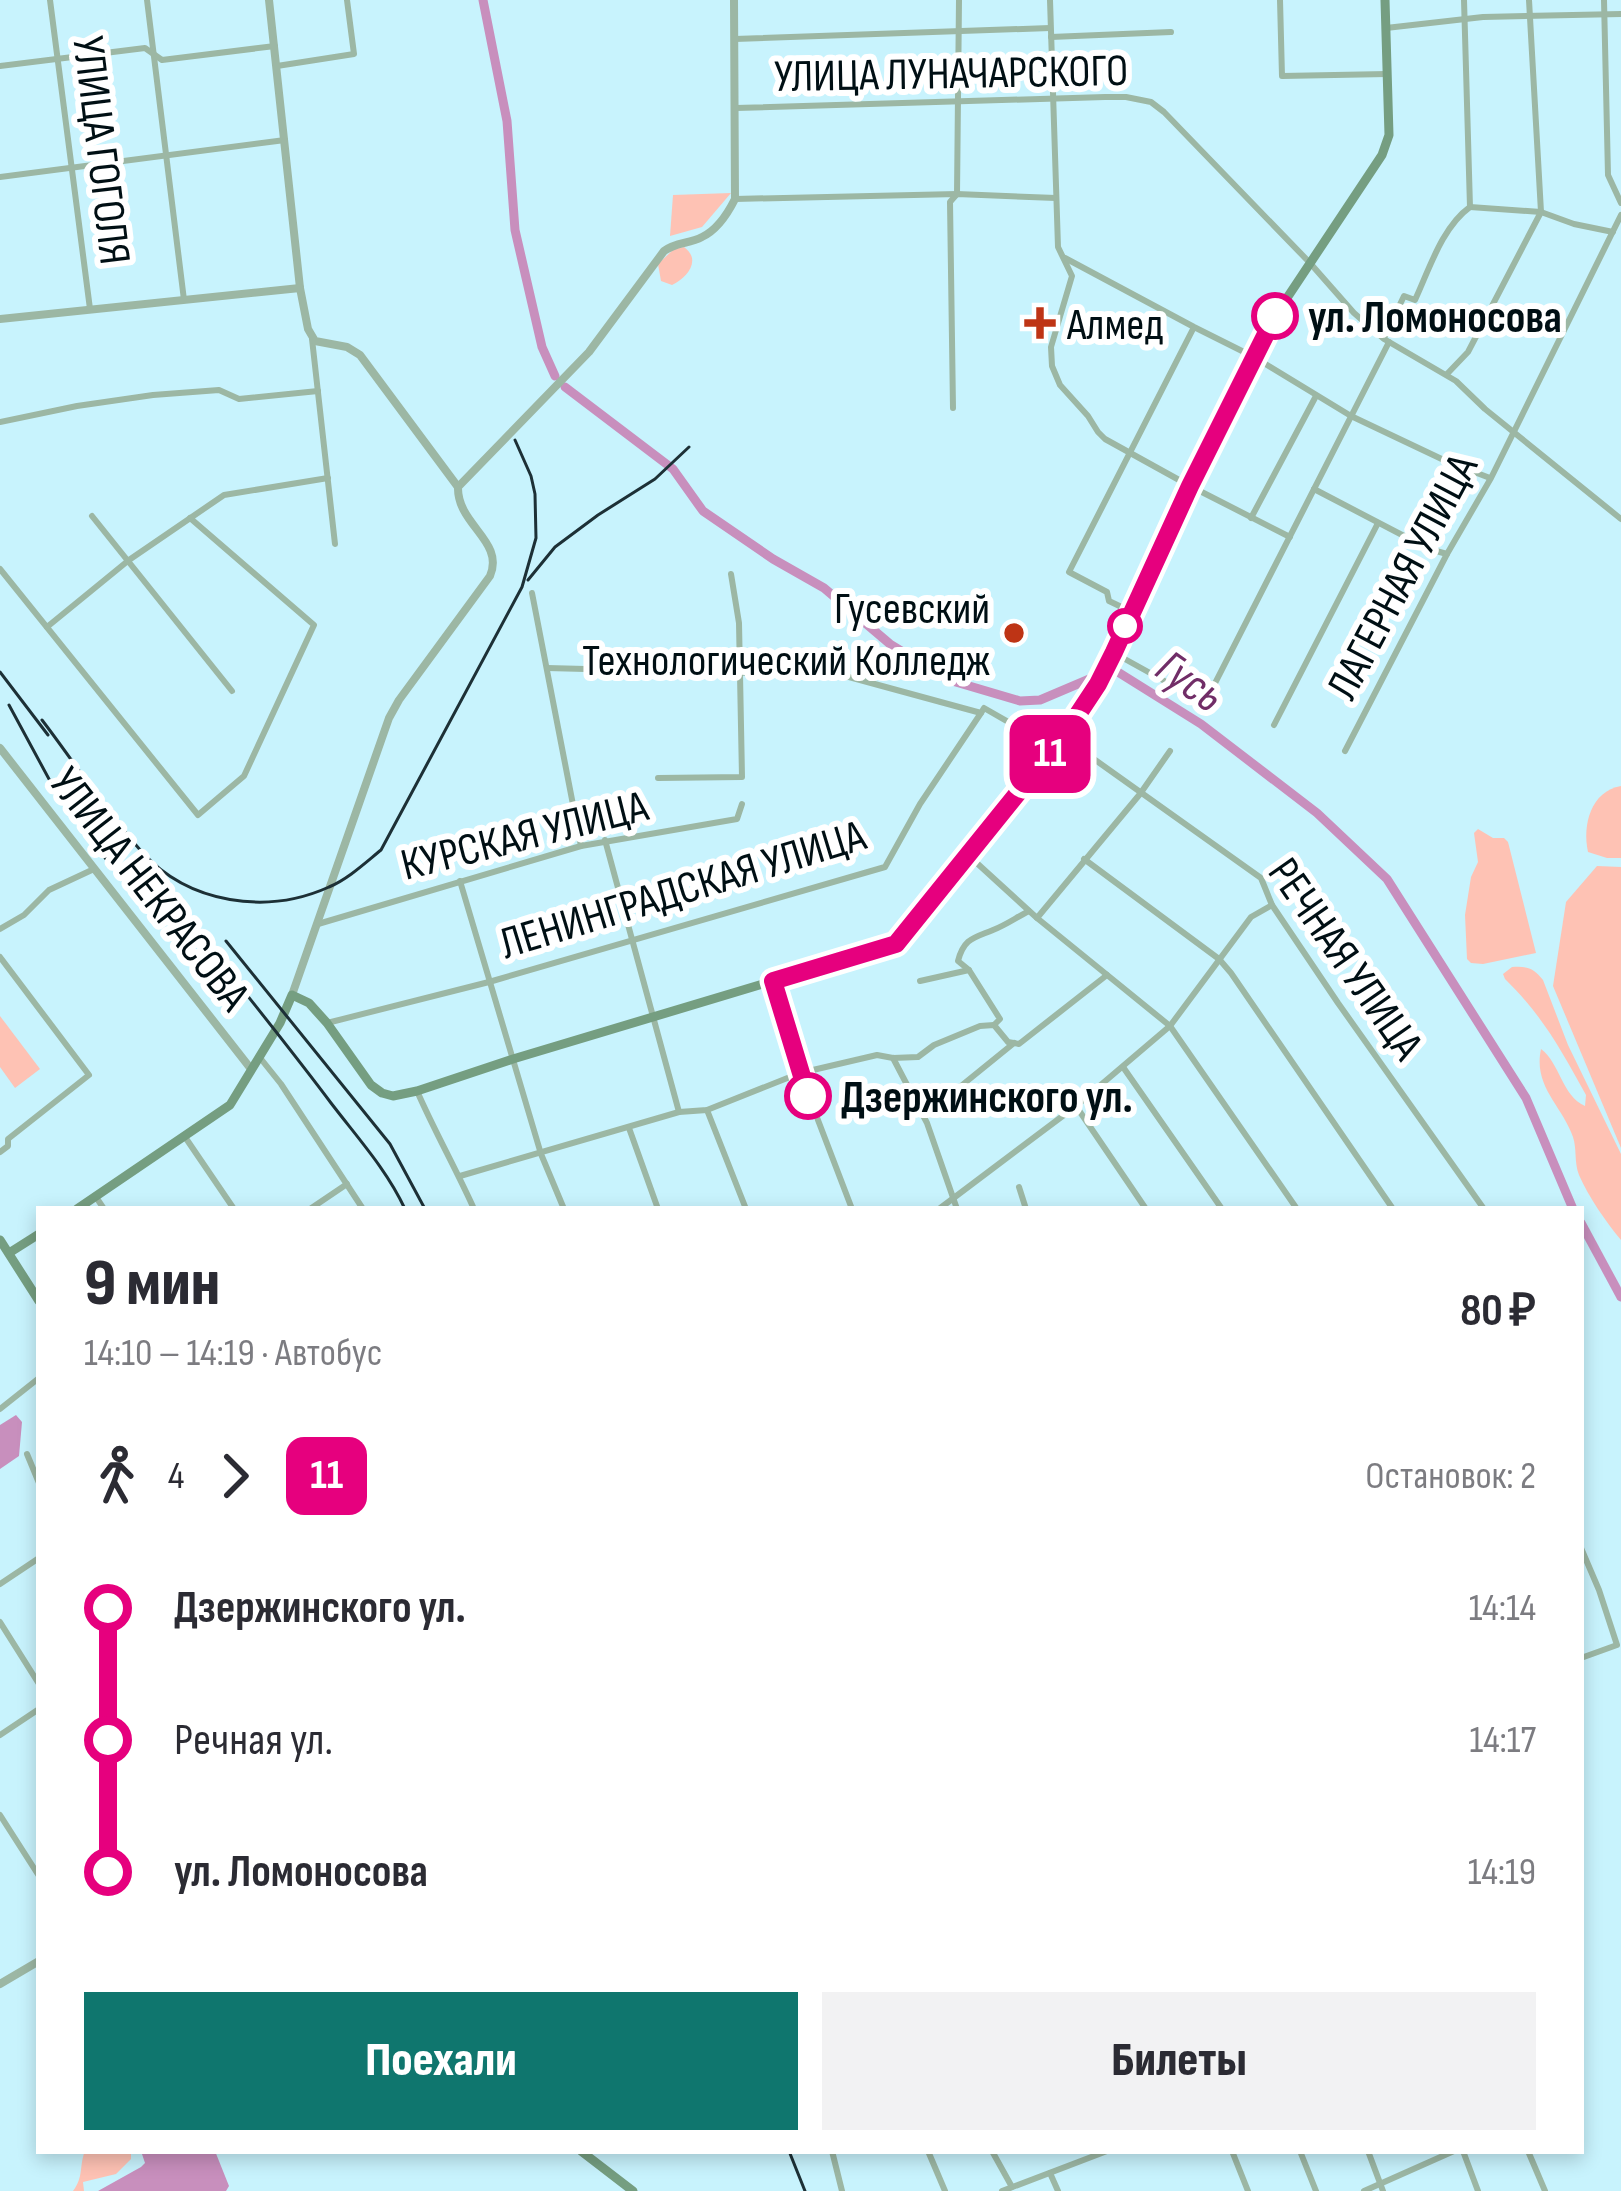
<!DOCTYPE html>
<html lang="ru">
<meta charset="utf-8">
<style>
body{margin:0;font-family:"Sofia Sans Condensed",sans-serif;background:#f2f2f3;color:#2b2b33;height:100vh;display:flex;flex-direction:column;font-size:45px;white-space:nowrap}
*{box-sizing:border-box;margin:0}
p{font-size:39px;color:#7c7c81}
.icon{flex:none;width:66px;height:66px;fill:none;stroke:currentColor;stroke-width:2;stroke-linecap:round;stroke-linejoin:round}
.map{position:relative;flex:1;overflow:hidden}
.details{position:absolute;left:36px;top:1206px;width:1548px;height:948px;display:flex;flex-direction:column;background:#fff;border-radius:0px;box-shadow:0 6px 18px #0003}
.details>*{flex:none}
.badge{padding:0 24px;border-radius:18px;font-size:42px;line-height:78px}
.map>.badge{position:absolute;translate:-50% -50%;box-shadow:0 0 0 6px #fff}
.legs{display:flex;align-items:center;gap:18px;height:132px;padding:0 48px;font-size:39px}
.legs p{margin-inline-start:auto}
.headline{display:flex;align-items:center;justify-content:space-between;height:204px;padding:0 48px}
h1{font-size:66px;font-weight:800;line-height:90px}
.cta{display:flex;gap:24px;margin-top:auto;padding:24px 48px}
.cta a{flex:1;height:138px;border-radius:0px;background:#0f766e;color:#fff;font-size:48px;font-weight:800;line-height:138px;text-align:center}
.cta a+a{background:#f2f2f3;color:#2b2b33}
ul{padding:0 48px;list-style:none}
li{display:flex;align-items:center;gap:42px;height:132px;font-size:45px}
li i{display:grid;place-items:center;width:18px;height:100%;margin:0 15px;background:currentColor}
li i::after{content:'';width:30px;height:30px;margin:-15px;border:9px solid;border-radius:50%;background:#fff}
li p{margin-inline-start:auto}
li:first-child i{background:linear-gradient(#0000 50%,currentColor 0)}
li:last-child i{background:linear-gradient(currentColor 50%,#0000 0)}
.map>svg:first-child{display:block}
.green{fill:#fec2b4}
.water{fill:#c88fbd}
.lines{fill:none;stroke-linecap:round;stroke-linejoin:round}
.river{stroke:#c88fbd;stroke-width:9}
.minor{stroke:#9cb7a4;stroke-width:6}
.tertiary{stroke:#9cb7a4;stroke-width:8}
.secondary{stroke:#759e81;stroke-width:9}
.rail{stroke:#1d3036;stroke-width:3}
.line-1-casing{stroke:#fff;stroke-width:27}
.line-1{stroke:#e6007e;stroke-width:18}
.stop-1-dot{fill:#fff;stroke:#e6007e;stroke-width:6}
.poi-dot{fill:#be3415;stroke:#fff;stroke-width:4.5}
.labels{text-anchor:middle;stroke-width:12;stroke-linejoin:round;paint-order:stroke}
.street-label{font-size:45px;fill:#000f14;stroke:#fff}
.stop-label{font-size:45px;font-weight:bold;fill:#000f14;stroke:#fff;text-anchor:start}
.poi-label{font-size:45px;fill:#000f14;stroke:#fff;text-anchor:start}
.water-label{font-size:48px;font-style:italic;fill:#712d67;stroke:#fff}
</style>
<div class="map">
<svg width="1621" height="2191" viewBox="0 0 1621 2191">
<rect width="100%" height="100%" fill="#c8f3fd"/>
<g class="green">
<polygon points="731,193 702,227 670,236 673,195"/>
<path d="M684 247C702 260 687 278 672 285L661 281 658 264 674 249Z"/>
<path d="M1621 786V858H1607L1588 852C1582 825 1591 791 1621 786Z"/>
<polygon points="1478,829 1493,838 1504,838 1508,842 1536,953 1483,964 1471,963 1467,959 1465,915 1471,877 1478,862 1474,833"/>
<polygon points="1597,866 1621,867 1621,1148 1553,986 1566,902"/>
<path d="M1512 967C1527 966 1534 968 1543 980L1568 1045 1621 1154V1240C1606 1222 1588 1196 1579 1175 1574 1162 1577 1149 1573 1137 1562 1105 1533 1087 1541 1049 1560 1063 1562 1096 1585 1106L1586 1095C1561 1050 1543 1016 1505 979L1503 974Z"/>
<polygon points="0,1016 40,1069 15,1088 0,1067"/>
<path d="M85 2151H131V2159L116 2174 83 2182 84 2191H73C84 2177 79 2165 85 2151Z"/>
</g>
<g class="water">
<polygon points="16,1415 22,1422 19,1456 0,1469 0,1425"/>
<polygon points="141,2151 215,2151 229,2186 226,2191 98,2191 141,2167 145,2163"/>
</g>
<g class="lines">
<g class="river">
<polyline points="483,0 507,121 515,230 542,347 555,376"/>
<polyline points="565,387 673,469 703,511 773,559 824,588 890,644 949,680 1020,701 1040,700 1113,669 1201,724 1317,813 1387,879 1526,1098 1573,1209"/>
<polyline points="1581,1223 1621,1297"/>
</g>
<g class="minor">
<polyline points="50,0 90,309"/>
<polyline points="147,0 184,300"/>
<polyline points="1050,0 1058,247 1072,276 1051,347 1052,366 1060,385 1088,416 1098,432 1105,439 1190,486 1290,537"/>
<polyline points="1280,0 1282,76 1387,74"/>
<polyline points="1604,0 1608,175 1621,203"/>
<polyline points="1386,28 1483,17 1621,14"/>
<polyline points="1051,37 1171,32"/>
<polyline points="735,39 1050,28"/>
<polyline points="0,66 145,48 162,60 275,46"/>
<polyline points="277,66 354,54 347,0"/>
<polyline points="736,108 1105,97 1126,97 1151,102 1164,112 1310,263 1354,313 1384,339 1456,381 1485,409 1621,519"/>
<polyline points="0,177 285,140"/>
<polyline points="735,199 957,194 1056,198"/>
<polyline points="1470,207 1541,212 1574,224 1613,232"/>
<polyline points="1065,258 1194,327 1254,357 1351,416 1448,462 1490,478"/>
<path d="M1384 338 1404 296 1415 300C1429 270 1442 227 1470 207L1464 0"/>
<polyline points="312,339 335,544"/>
<polyline points="1447,374 1468,352 1541,212 1529,0"/>
<polyline points="953,408 950,202 957,194 959,0"/>
<polyline points="0,422 77,406 153,395 219,390 239,399 318,391"/>
<polyline points="1314,489 1429,549 1447,554"/>
<polyline points="92,516 232,691"/>
<polyline points="1251,518 1316,396"/>
<polyline points="0,569 198,815 244,776 314,625 190,518"/>
<polyline points="532,593 581,846"/>
<polyline points="1132,612 1109,601 1107,592 1069,572 1193,329"/>
<polyline points="47,627 129,560 224,495 328,478"/>
<polyline points="1114,653 1197,699 1209,695 1389,342"/>
<polyline points="547,668 739,673 809,669 849,677 981,713 984,708 1052,747"/>
<polyline points="1274,725 1378,523"/>
<polyline points="1063,737 1261,878 1272,905 1338,1003 1484,1209"/>
<polyline points="1345,751 1447,554 1491,478 1621,215"/>
<polyline points="658,778 742,777 739,623 731,574"/>
<polyline points="605,840 679,1112"/>
<polyline points="968,855 1037,918 1170,1026 1297,1209"/>
<polyline points="1084,859 1219,959 1231,973 1393,1209"/>
<polyline points="460,881 541,1154 564,1209"/>
<polyline points="1037,918 1140,794 1170,751"/>
<polyline points="318,924 581,846 737,819 742,804"/>
<polyline points="0,929 24,915 49,890 94,869"/>
<polyline points="0,957 89,1075 8,1139 8,1146 0,1152"/>
<polyline points="773,981 800,1073 852,1209"/>
<polyline points="920,981 969,970"/>
<polyline points="327,1023 489,982 885,867 920,804 981,713"/>
<path d="M994 1025 1000 1019 969 970 958 961C964 938 974 938 993 930 1006 925 1017 917 1029 911"/>
<polyline points="893,1058 927,1123 957,1209"/>
<polyline points="261,1059 281,1084 363,1209"/>
<polyline points="1123,1067 1222,1209"/>
<path d="M417 1091C435 1132 456 1169 474 1209"/>
<polyline points="1076,1106 1146,1209"/>
<polyline points="707,1110 746,1209"/>
<polyline points="924,1116 1014,1043"/>
<polyline points="629,1128 658,1209"/>
<polyline points="185,1137 234,1209"/>
<polyline points="460,1176 679,1112 707,1110 800,1073 877,1055 893,1058 918,1057 934,1045 980,1026 994,1025 1008,1042 1019,1044 1107,975"/>
<polyline points="1019,1187 1026,1209"/>
<polyline points="96,1197 104,1209"/>
<polyline points="310,1209 347,1184"/>
<polyline points="939,1209 1076,1106 1170,1026 1251,917 1272,905"/>
<polyline points="0,1409 39,1378"/>
<polyline points="27,1454 39,1483"/>
<polyline points="1581,1548 1599,1590 1617,1645 1581,1658"/>
<polyline points="0,1584 39,1558"/>
<polyline points="0,1622 39,1684"/>
<polyline points="0,1735 39,1709"/>
<polyline points="0,1815 39,1876"/>
<polyline points="832,2151 842,2191"/>
<polyline points="928,2151 945,2191"/>
<polyline points="992,2151 1012,2187"/>
<polyline points="1232,2151 1248,2191"/>
<polyline points="1300,2151 1316,2191"/>
<polyline points="1368,2151 1383,2191"/>
<polyline points="1463,2151 1478,2191"/>
<polyline points="1528,2151 1545,2191"/>
<polyline points="1050,2173 1058,2191"/>
<polyline points="1002,2191 1107,2151"/>
<polyline points="1364,2191 1454,2151"/>
</g>
<g class="tertiary">
<polyline points="269,0 300,288 308,329 315,341 347,347 360,355 458,487"/>
<polyline points="0,319 300,288"/>
<path d="M458 487 589 352 664 251C676 242 689 244 702 237 717 230 728 213 735 199L734 0"/>
<polyline points="0,748 251,1069"/>
<path d="M292 995 389 718 399 700 490 576C505 541 457 525 458 487"/>
<polyline points="0,1984 39,1961"/>
</g>
<g class="secondary">
<polyline points="77,1209 230,1105 280,1023 292,995 309,1003 327,1023 371,1085 382,1093 393,1096 417,1091 513,1059 896,944 1054,748 1098,684 1190,486 1275,316 1382,155 1389,135 1385,0"/>
<polyline points="0,1240 39,1301"/>
<polyline points="9,1253 39,1234"/>
<polyline points="581,2151 633,2191"/>
</g>
<g class="rail">
<polyline points="528,580 555,547 598,515 655,479 689,447"/>
<polyline points="0,672 48,735"/>
<polyline points="9,705 56,792 106,859"/>
<path d="M42 720C75 763 106 812 142 852 189 904 267 915 329 887 348 879 365 863 381 850L522 587 536 538 535 494 531 476 515 440"/>
<path d="M150 869C208 949 272 1024 331 1103 357 1137 387 1170 405 1209"/>
<polyline points="226,941 390,1144 425,1209"/>
<polyline points="789,2151 805,2191"/>
</g>
</g>
<g class="lines">
<g class="line-1-casing">
<polyline id="line-1" points="808,1096 773,981 896,944 1063,737 1098,684 1114,652 1190,486 1275,316"/>
</g>
<use href="#line-1" class="line-1"/>
</g>
<g class="stop-1-dot">
<circle cx="1275" cy="316" r="21"/>
<circle cx="1125" cy="626" r="15"/>
<circle cx="808" cy="1096" r="21"/>
</g>
<g class="poi-dot">
<path d="M1034 305h12v12h12v12h-12v12h-12v-12h-12v-12h12z"/>
<circle cx="1014" cy="633" r="12"/>
</g>
<g class="labels">
<g class="street-label">
<text transform="translate(951 72) rotate(-1)" y="16">УЛИЦА ЛУНАЧАРСКОГО</text>
<text transform="translate(103 150) rotate(83)" y="16">УЛИЦА ГОГОЛЯ</text>
<text transform="translate(1401 576) rotate(-62)" y="16">ЛАГЕРНАЯ УЛИЦА</text>
<text transform="translate(524 834) rotate(-14)" y="16">КУРСКАЯ УЛИЦА</text>
<text transform="translate(151 888) rotate(52)" y="16">УЛИЦА НЕКРАСОВА</text>
<text transform="translate(682 888) rotate(-17)" y="16">ЛЕНИНГРАДСКАЯ УЛИЦА</text>
<text transform="translate(1347 958) rotate(55)" y="16">РЕЧНАЯ УЛИЦА</text>
</g>
<g class="stop-label">
<text x="1308" y="332">ул. Ломоносова</text>
<text x="841" y="1112">Дзержинского ул.</text>
</g>
<g class="poi-label">
<text x="1067" y="339">Алмед</text>
<text x="990" y="623" text-anchor="end">Гусевский<tspan x="990" dy="52">Технологический Колледж</tspan></text>
</g>
<g class="water-label">
<text transform="translate(1191 680) rotate(35)" y="17">Гусь</text>
</g>
</g>
</svg>
<b class="badge" style="left:1050px;top:754px;background:#e6007e;color:#fff">11</b>
<section class="details">
<div class="headline"><div><h1>9 мин</h1><p>14:10 – 14:19 · Автобус</p></div><b>80 ₽</b></div>
<div class="legs"><svg class="icon" aria-label="walk" viewBox="0 0 24 24"><circle cx="13" cy="4" r="2"/><path d="M13 8l-2 6 4 7M11 14l-3 7M7 12l3-4h3l4 4"/></svg>4<svg class="icon" aria-label="forward" viewBox="0 0 24 24"><path d="M9 5l7 7-7 7"/></svg><b class="badge" style="background:#e6007e;color:#fff">11</b><p>Остановок: 2</p></div>
<ul>
<li><i style="color:#e6007e"></i><b>Дзержинского ул.</b><p>14:14</p></li>
<li><i style="color:#e6007e"></i><span>Речная ул.</span><p>14:17</p></li>
<li><i style="color:#e6007e"></i><b>ул. Ломоносова</b><p>14:19</p></li>
</ul>
<div class="cta"><a>Поехали</a><a>Билеты</a></div>
</section>
</div>
